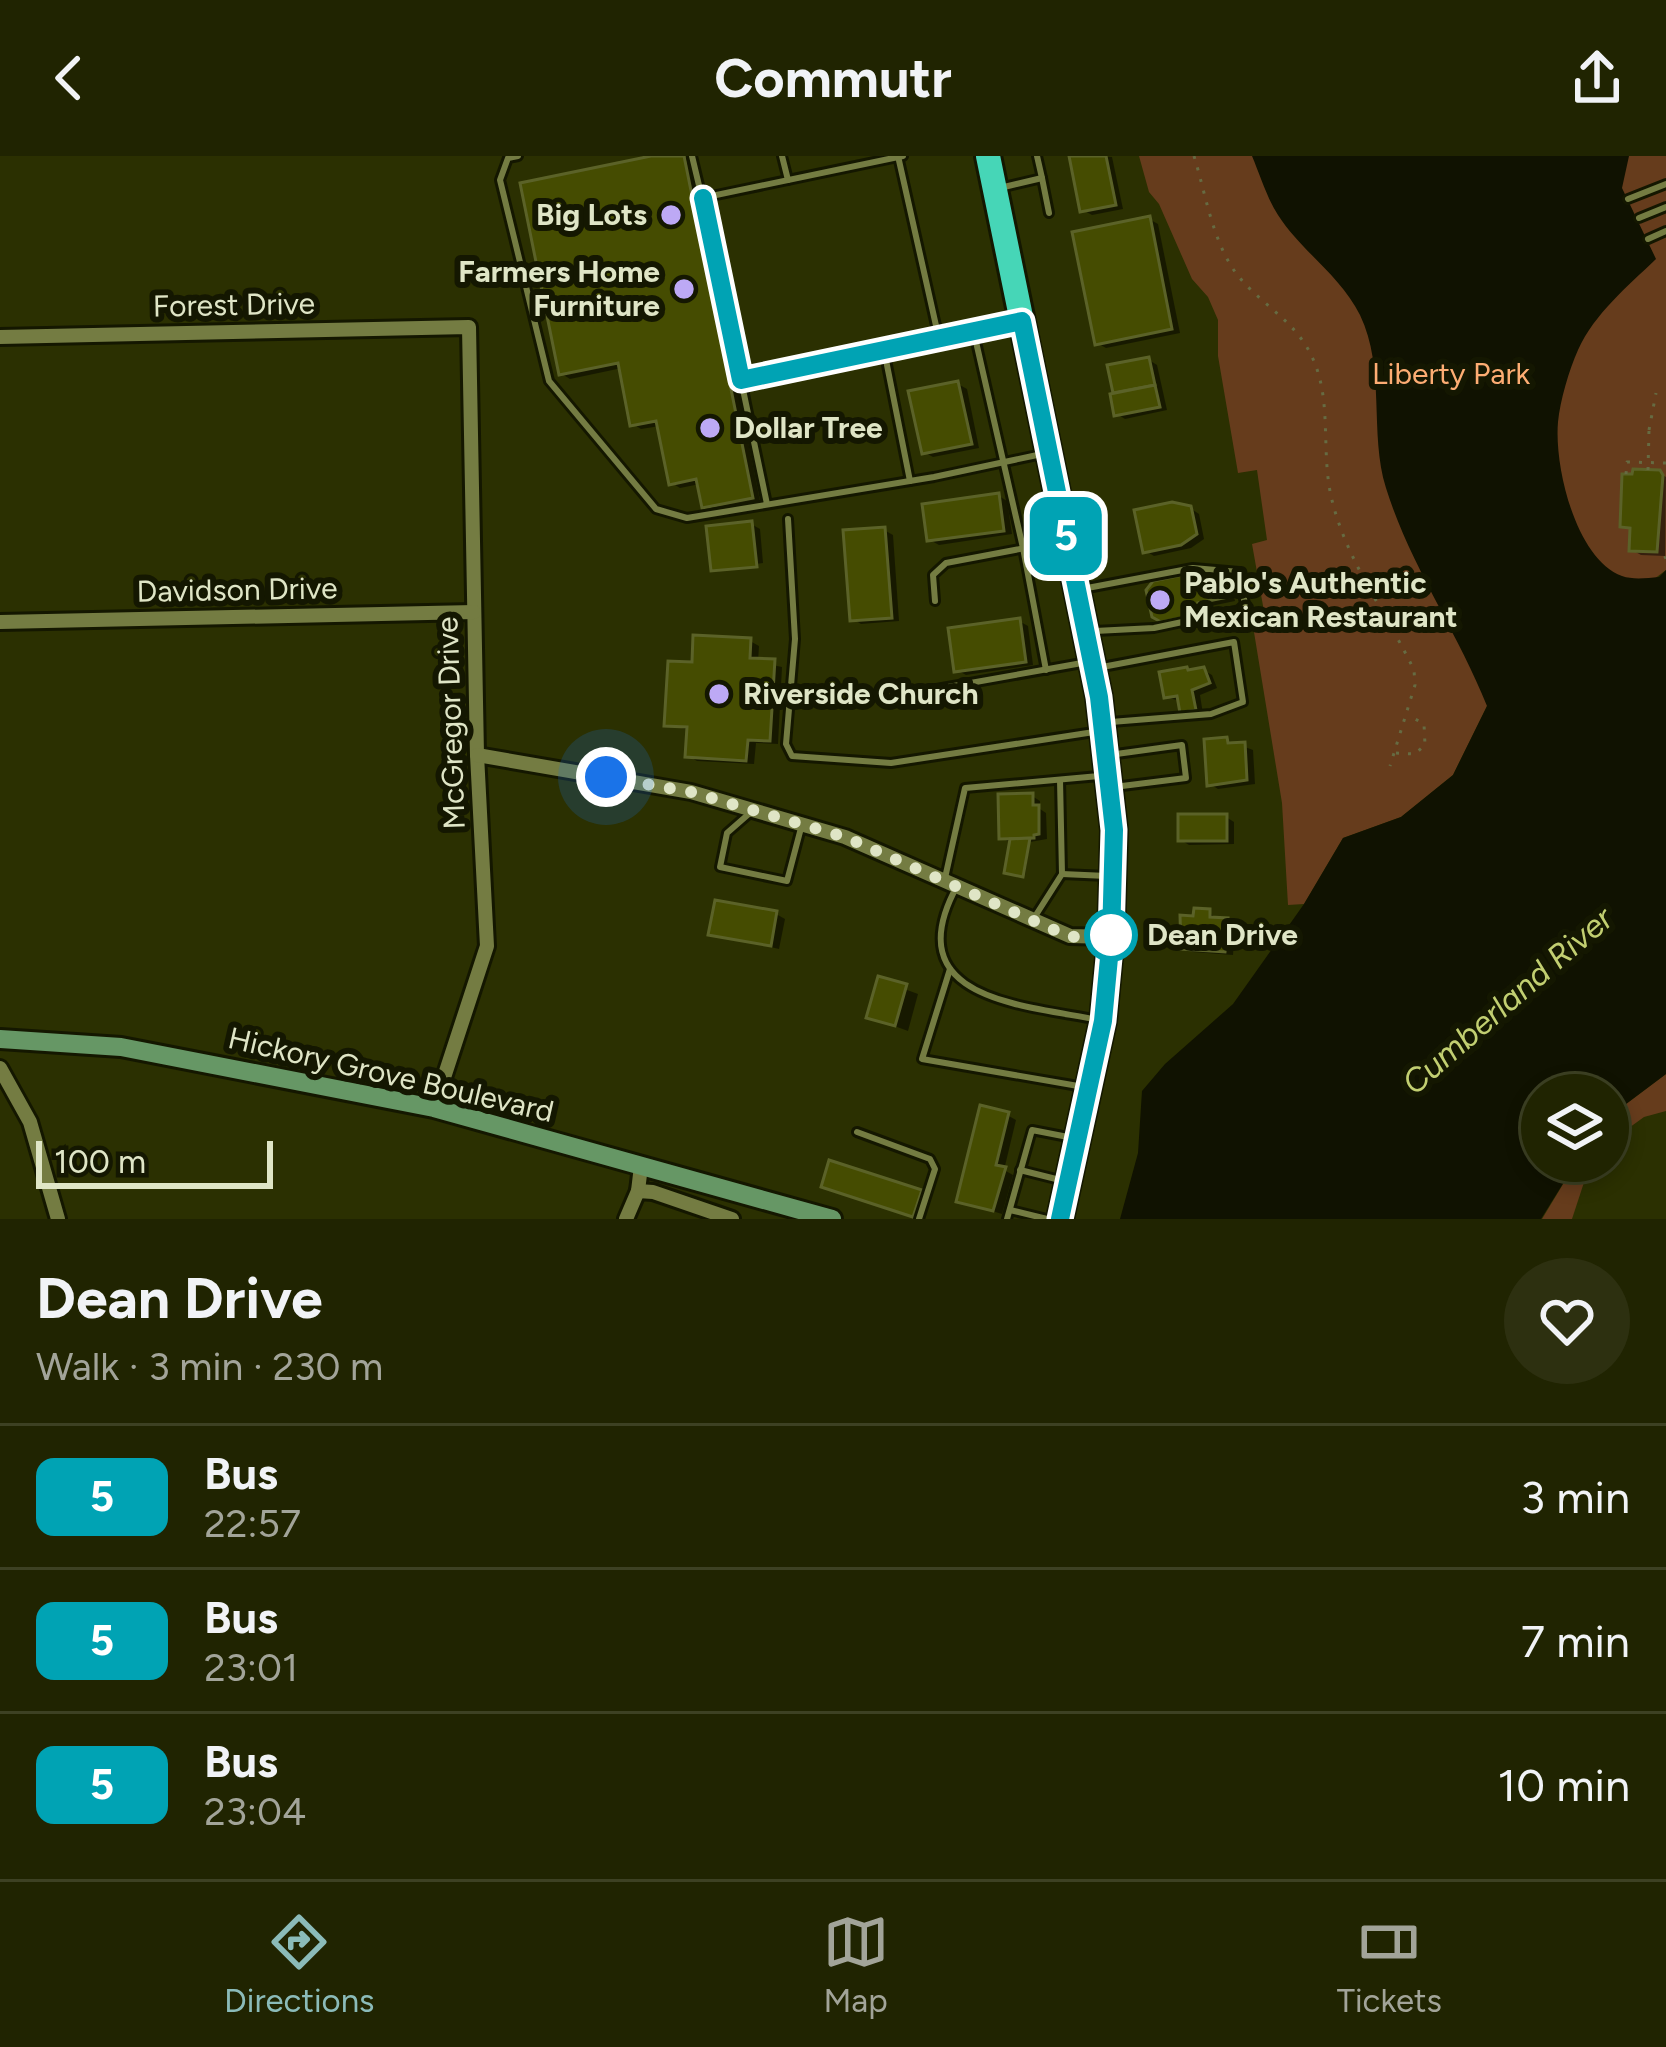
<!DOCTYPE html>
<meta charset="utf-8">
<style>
body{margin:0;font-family:Figtree,sans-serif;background:#2d3010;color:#f1f3f6;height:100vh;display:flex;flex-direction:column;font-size:45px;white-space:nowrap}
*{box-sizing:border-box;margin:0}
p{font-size:39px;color:#a2a499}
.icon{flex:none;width:66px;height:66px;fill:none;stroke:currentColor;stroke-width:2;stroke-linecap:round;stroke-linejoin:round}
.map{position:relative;height:1063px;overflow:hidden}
.side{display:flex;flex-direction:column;background:#202401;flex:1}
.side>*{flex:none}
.badge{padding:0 24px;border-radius:18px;font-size:42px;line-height:78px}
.tools{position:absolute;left:1521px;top:918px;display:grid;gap:24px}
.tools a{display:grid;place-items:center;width:108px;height:108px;border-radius:50%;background:#202401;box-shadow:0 6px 18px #0003,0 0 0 3px #3d4123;font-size:60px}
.scale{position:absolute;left:36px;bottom:30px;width:237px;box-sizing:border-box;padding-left:12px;border:6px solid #dfe5c6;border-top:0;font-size:33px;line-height:42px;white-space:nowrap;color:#dfe5c6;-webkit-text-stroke:9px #141701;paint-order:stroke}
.you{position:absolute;width:60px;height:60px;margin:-30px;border:9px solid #fff;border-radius:50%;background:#1a73e8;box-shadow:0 0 0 18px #1a73e833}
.map>.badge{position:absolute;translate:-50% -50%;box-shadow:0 0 0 6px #fff}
.round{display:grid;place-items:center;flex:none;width:126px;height:126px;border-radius:63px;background:#2d3010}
.headline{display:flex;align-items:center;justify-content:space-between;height:204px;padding:0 36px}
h1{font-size:57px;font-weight:700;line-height:90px}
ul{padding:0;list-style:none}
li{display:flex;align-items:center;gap:36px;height:144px;padding:0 36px;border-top:3px solid #3d4123}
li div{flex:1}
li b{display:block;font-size:45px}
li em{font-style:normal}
li .badge{min-width:132px;font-weight:700;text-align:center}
header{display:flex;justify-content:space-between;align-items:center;height:156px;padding:0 36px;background:#202401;font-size:54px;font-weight:700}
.tabs{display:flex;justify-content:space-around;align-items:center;height:168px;border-top:3px solid #3d4123;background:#202401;font-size:33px;color:#a2a499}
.tabs a{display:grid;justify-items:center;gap:6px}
.tabs .on{color:#8bbbb9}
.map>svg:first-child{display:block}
.green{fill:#663c1c}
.water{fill:#101201}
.shadow{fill:#0007}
.building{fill:#454c01;stroke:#5b6228;stroke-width:3}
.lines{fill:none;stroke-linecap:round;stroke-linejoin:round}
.lane-casing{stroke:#141700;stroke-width:12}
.street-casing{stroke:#141700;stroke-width:20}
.secondary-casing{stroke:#141700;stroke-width:24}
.highway-casing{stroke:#141700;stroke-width:30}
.path{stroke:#666b42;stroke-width:3;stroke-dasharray:3 9;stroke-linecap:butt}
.lane{stroke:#747c42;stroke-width:6}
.street{stroke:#747c42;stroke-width:14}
.secondary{stroke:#669765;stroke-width:18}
.highway{stroke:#46d6b7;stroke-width:24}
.path-bridge{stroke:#666b42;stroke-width:3;stroke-dasharray:3 9;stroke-linecap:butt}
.line-casing{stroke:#fff;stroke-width:27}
.line{stroke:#00a3b4;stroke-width:18}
.walk{stroke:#dfe5c6;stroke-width:12;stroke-dasharray:0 21.6}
.poi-dot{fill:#bda9f5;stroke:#141701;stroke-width:4.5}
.stop-dot{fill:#fff;stroke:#00a3b4;stroke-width:6}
.labels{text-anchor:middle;stroke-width:12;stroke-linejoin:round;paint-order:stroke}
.poi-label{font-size:30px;font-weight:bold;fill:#dfe5c6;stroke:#141701;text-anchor:start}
.street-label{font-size:30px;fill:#dfe5c6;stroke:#141701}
.park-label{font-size:30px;fill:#fdad73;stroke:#141701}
.stop-label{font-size:30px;font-weight:bold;fill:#dfe5c6;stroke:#141701;text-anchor:start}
.water-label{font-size:33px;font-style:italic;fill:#c2cf71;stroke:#141701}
</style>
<header><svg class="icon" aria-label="back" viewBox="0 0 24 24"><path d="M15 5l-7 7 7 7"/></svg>Commutr<svg class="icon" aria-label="share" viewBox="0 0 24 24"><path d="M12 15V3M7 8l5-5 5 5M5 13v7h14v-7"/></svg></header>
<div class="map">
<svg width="1666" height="1063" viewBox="0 0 1666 1063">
<rect width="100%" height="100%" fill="#2b3001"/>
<g class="green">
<polygon points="1139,0 1666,0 1666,414 1487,550 1453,619 1401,661 1343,682 1304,748 1288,749 1282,647 1252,464 1265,461 1252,388 1267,384 1257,314 1238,317 1218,200 1218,164 1208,141 1192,123 1159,48 1149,36"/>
<polygon points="1666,918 1666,955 1644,961 1608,987 1608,968 1626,948"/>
<polygon points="1577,1005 1591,1005 1572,1063 1542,1063"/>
</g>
<path class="water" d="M1252 0H1629L1622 32 1656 103C1627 131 1595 157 1578 194 1569 214 1560 245 1558 266 1554 311 1576 403 1622 420 1633 424 1647 422 1659 421L1666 414V918L1626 948 1608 968V939H1542V1005H1577L1541 1063H1120L1138 997 1142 935 1165 908 1233 848 1304 748 1343 682 1401 661 1453 619 1487 550C1457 475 1410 409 1386 332 1369 277 1386 213 1360 159 1340 119 1301 95 1278 59 1267 42 1260 19 1252 0Z"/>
<g class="shadow">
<polygon points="666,0 691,2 760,345 714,355 705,350 700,328 680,332 672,327 660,270 641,273 633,268 622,212 570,223 562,218"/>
<polygon points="1085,0 1112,1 1123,53 1092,59 1083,54"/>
<polygon points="1149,63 1158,68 1180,177 1106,192 1097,187"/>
<polygon points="1149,204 1157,209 1167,254 1125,263 1117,258 1110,212"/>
<polygon points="958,228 967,233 979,292 933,301 924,296"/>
<polygon points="1659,317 1666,321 1665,400 1641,399 1632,394 1633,375 1623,370"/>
<polygon points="999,340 1007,345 1012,378 939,389 930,384"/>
<polygon points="1190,352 1199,358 1204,383 1191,392 1154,400 1146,395"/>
<polygon points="751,368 760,373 763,407 713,414"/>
<polygon points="884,374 893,379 899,465 861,468 853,463"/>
<polygon points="1191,421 1200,426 1223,421 1231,426 1235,445 1206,451 1208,462 1173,469 1154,459"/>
<polygon points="1019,465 1028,470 1033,509 966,519 957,514"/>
<polygon points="750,485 759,490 758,506 782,511 778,588 756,587 754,608 697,605 688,600 689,574 667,568 695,509"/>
<polygon points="1203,514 1212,519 1217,532 1200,539 1203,558 1191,561 1182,556 1180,545 1166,541"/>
<polygon points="1226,584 1253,594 1255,628 1218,633 1210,628"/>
<polygon points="1032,640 1040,645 1040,653 1046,657 1047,683 1030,686 1025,719 1009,717 1012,687 1002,682"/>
<polygon points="1226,661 1234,666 1234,688 1189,689 1181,684"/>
<polygon points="1209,756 1218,765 1235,770 1233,799 1193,796 1184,791 1196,763"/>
<polygon points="776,758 785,763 779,793 712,777"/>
<polygon points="880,824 918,838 908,875 870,861"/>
<polygon points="1007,959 1016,964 1004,1014 1013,1019 1002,1058 960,1045"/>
<polygon points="833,1035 920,1037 929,1042 921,1063"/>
</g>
<g class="building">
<polygon points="651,0 684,0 753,342 702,352 696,323 669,329 656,265 630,270 618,207 559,219 520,27"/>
<polygon points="1069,0 1106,0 1116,49 1080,56"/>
<polygon points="1150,60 1172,173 1095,189 1072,76"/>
<polygon points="1149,201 1155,229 1113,237 1107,209"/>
<polygon points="958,225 972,288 922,298 908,235"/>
<polygon points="1155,229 1160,251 1114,260 1110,238"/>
<polygon points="1633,313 1660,314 1663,319 1657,396 1629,395 1630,372 1620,371 1622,318 1632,318"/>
<polygon points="999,337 1004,375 927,385 922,348"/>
<polygon points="1172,346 1191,350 1197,378 1181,389 1143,397 1134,354"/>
<polygon points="752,365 757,411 711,415 706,370"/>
<polygon points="885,371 892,462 850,465 843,374"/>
<polygon points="1192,417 1193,424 1223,418 1228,441 1198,447 1201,458 1161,466 1152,461 1146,434 1153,425"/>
<polygon points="1020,462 1026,506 954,516 948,472"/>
<polygon points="693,479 751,482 750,502 775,503 770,585 748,584 746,605 685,601 687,571 664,570 668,505 692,506"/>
<polygon points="1187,511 1188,514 1204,511 1210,527 1192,534 1196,554 1180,557 1177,540 1164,542 1159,516"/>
<polygon points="1227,581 1228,587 1245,586 1247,624 1207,630 1204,583"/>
<polygon points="1033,637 1033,649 1039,649 1039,678 1034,679 1034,682 999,683 998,638"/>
<rect x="1178" y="658" width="49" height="27"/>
<polygon points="1030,682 1023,721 1004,717 1010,683"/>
<polygon points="715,744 777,755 771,790 708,779"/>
<polygon points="1194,752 1210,753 1210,761 1228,762 1225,796 1181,793 1180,759 1193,760"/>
<polygon points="878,820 907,828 895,870 866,862"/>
<polygon points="980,949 1009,956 996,1009 1006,1011 993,1055 956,1046"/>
<polygon points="829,1004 922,1034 913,1061 821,1031"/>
</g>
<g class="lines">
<g class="lane-casing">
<g id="lane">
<polyline points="518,0 508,2 500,24 549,225 656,353 687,362 934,321 1042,298"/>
<polyline points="692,0 702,42"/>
<polyline points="782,0 788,24"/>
<polyline points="898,0 939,183"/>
<polyline points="903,0 702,42 741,224 1013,167"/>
<polyline points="1042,22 1049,57"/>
<polyline points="1004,31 1042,22 1037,0"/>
<polyline points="1628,43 1666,28"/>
<polyline points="1639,62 1666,51"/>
<polyline points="1648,83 1666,75"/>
<polyline points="974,177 1023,392 1046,514"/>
<polyline points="884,194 910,325"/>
<polyline points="741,224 767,348"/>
<polyline points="788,363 795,483 786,588 792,600 891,607 1094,576"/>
<polyline points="1082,433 1193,412 1239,416 1245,448 1239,454 1154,472 1095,475"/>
<polyline points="935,445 933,419 946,407 1057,386"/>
<polyline points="1097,512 1234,486 1243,546 1211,558 1111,566"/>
<polyline points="931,534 1082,507"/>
<polyline points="1109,599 1182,589 1186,622 1114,631"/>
<polyline points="751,656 727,677 720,711 787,725 801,672"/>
<polyline points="1062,718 1107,720"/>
<polyline points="945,722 965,632 1099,620"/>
<path d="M957 730C895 844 1024 849 1099 864"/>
<polyline points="1034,762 1062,718 1060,624"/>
<polyline points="950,813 922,903 1084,931"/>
<polyline points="857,976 930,1003 935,1013 919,1063"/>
<polyline points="1020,1014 1064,1025"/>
<polyline points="1010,1054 1047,1063"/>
<polyline points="1007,1063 1032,974 1073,982"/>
</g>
</g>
<g class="street-casing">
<g id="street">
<polyline points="0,181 469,171 477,599 487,790 434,952"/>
<polyline points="0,466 474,456"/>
<polyline points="477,599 691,636 845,681 1070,780 1111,781"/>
<polyline points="0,912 30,966 58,1063"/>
<polyline points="638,1035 653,1036 732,1063"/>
<polyline points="626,1063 638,1035 641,1010"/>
</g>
</g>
<g class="secondary-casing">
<polyline id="secondary" points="0,883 121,891 434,952 832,1063"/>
</g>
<g class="highway-casing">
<polyline id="highway" points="988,0 1099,541 1114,674 1111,781 1103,865 1060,1063"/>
</g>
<g class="path">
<path d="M1194 0C1206 39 1213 89 1239 121 1263 150 1297 166 1313 203 1332 245 1321 295 1331 340 1345 403 1386 456 1414 514L1415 529 1390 610"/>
<polyline points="1649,274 1656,237"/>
<polyline points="1626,318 1627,306 1666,307"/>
<polyline points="1664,402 1666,401"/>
<polyline points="1396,597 1415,598 1425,589 1424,568 1408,559"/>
</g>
<use href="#lane" class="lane"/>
<use href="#street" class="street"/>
<use href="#secondary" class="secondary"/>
<use href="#highway" class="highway"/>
<polyline class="path-bridge" points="1648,314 1649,274"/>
</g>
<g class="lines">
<g class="line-casing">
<polyline id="line" points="703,42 741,224 1022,165 1099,541 1114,674 1111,781 1103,865 1060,1063"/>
</g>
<use href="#line" class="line"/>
<polyline class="walk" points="606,621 691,636 845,681 1070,781 1111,779"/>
</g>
<g class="poi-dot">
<circle cx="671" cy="59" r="12"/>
<circle cx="684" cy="133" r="12"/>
<circle cx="710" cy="272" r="12"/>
<circle cx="1160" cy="444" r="12"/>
<circle cx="719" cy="538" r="12"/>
</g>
<circle class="stop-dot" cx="1111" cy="779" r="24"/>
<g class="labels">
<g class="poi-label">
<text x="647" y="69" text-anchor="end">Big Lots</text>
<text x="660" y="126" text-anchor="end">Farmers Home<tspan x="660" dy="34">Furniture</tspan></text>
<text x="734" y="282">Dollar Tree</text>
<text x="1184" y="437">Pablo's Authentic<tspan x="1184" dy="34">Mexican Restaurant</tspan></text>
<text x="743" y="548">Riverside Church</text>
</g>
<g class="street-label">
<text transform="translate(234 149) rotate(-1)" y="10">Forest Drive</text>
<text transform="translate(237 434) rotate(-1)" y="10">Davidson Drive</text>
<text transform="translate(451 567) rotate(-92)" y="10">McGregor Drive</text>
<text transform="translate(391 919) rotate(13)" y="10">Hickory Grove Boulevard</text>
</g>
<g class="park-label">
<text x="1451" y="228">Liberty Park</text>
</g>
<g class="stop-label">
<text x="1147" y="789">Dean Drive</text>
</g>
<g class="water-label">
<text transform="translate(1507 844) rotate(-41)" y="12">Cumberland River</text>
</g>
</g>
</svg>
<div class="tools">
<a><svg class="icon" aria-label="layers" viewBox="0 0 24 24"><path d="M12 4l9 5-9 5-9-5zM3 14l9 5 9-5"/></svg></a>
</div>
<div class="scale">100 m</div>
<div class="you" style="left:606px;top:621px"></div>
<b class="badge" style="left:1066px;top:380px;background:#00a3b4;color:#fff">5</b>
</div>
<section class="side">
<div class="headline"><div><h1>Dean Drive</h1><p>Walk · 3 min · 230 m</p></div><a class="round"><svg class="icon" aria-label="heart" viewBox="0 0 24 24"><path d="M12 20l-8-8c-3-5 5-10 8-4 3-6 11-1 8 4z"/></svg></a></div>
<ul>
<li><span class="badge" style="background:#00a3b4;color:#fff">5</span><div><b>Bus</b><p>22:57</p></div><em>3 min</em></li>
<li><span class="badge" style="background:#00a3b4;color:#fff">5</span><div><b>Bus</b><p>23:01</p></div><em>7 min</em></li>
<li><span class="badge" style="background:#00a3b4;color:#fff">5</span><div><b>Bus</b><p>23:04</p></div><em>10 min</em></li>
</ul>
</section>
<nav class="tabs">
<a class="on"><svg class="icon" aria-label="directions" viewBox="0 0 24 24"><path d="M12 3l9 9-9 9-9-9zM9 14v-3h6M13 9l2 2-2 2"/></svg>Directions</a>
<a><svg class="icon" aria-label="map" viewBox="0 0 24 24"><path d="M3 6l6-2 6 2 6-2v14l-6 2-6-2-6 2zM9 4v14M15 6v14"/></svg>Map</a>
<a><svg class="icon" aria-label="tickets" viewBox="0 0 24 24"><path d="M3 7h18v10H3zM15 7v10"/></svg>Tickets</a>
</nav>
